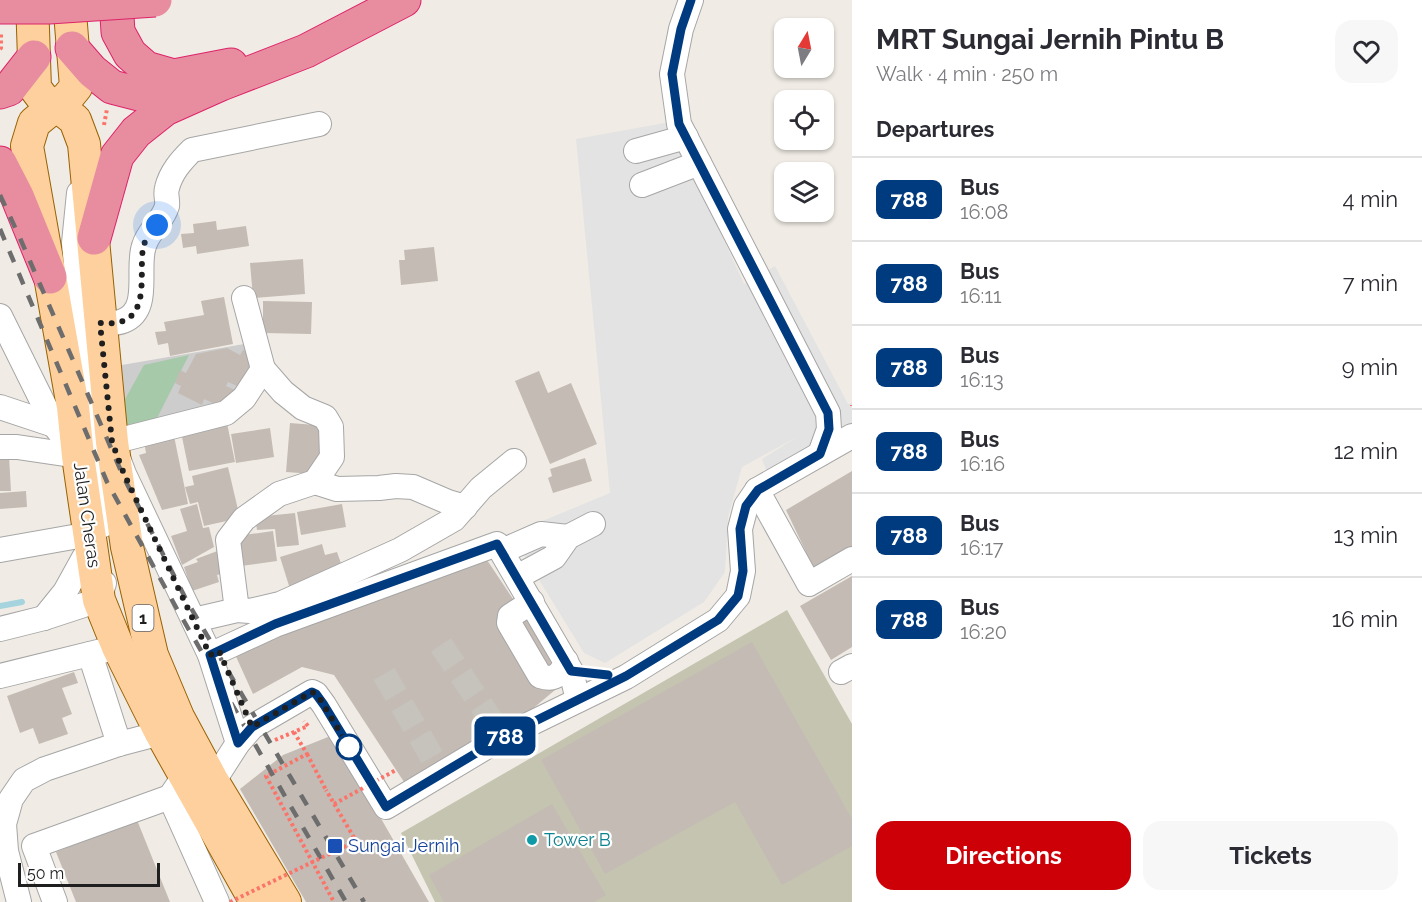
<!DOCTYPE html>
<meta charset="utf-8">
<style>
body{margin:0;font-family:Raleway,sans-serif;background:#f7f7f7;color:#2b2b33;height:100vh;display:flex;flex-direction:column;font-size:22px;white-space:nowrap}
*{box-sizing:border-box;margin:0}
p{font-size:20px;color:#7c7c81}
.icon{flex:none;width:33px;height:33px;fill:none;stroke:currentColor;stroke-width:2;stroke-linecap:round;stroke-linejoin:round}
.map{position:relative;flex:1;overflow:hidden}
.details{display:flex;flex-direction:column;background:#fff;width:570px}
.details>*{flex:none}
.badge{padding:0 12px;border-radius:9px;font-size:21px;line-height:39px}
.needle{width:39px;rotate:10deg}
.buttons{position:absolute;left:774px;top:18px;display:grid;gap:12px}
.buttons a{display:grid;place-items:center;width:60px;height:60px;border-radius:12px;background:#fff;box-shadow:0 2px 4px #0004;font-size:30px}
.scale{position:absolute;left:18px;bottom:15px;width:142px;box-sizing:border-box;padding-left:6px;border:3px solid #1f1f1f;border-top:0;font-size:16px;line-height:21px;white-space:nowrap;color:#1f1f1f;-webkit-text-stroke:4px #fff;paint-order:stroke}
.you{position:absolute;width:30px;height:30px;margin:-15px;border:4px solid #fff;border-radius:50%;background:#1a73e8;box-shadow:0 0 0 9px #1a73e833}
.map>.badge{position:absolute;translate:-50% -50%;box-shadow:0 0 0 3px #fff}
h2{padding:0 24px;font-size:22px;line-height:54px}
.round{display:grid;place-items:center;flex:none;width:63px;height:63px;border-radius:18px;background:#f7f7f7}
.summary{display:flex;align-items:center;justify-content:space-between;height:102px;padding:0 24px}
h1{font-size:28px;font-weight:700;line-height:45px}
.primary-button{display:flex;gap:12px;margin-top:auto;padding:12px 24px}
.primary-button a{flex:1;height:69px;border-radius:18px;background:#cd0007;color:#fff;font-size:24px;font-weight:700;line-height:69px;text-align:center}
.primary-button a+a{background:#f7f7f7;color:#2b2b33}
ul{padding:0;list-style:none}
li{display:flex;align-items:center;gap:18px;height:84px;padding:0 24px;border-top:2px solid #e1e1e2}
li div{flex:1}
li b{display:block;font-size:22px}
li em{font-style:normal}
li .badge{min-width:66px;font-weight:700;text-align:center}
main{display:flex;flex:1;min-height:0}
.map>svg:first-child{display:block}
.religious{fill:#cdcdcd}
.construction{fill:#c4c4b0}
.cemetery{fill:#a6c9aa}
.parking{fill:#e3e3e3}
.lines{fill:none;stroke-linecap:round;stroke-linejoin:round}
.stream{stroke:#a5d3de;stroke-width:6}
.building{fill:#c4bbb4}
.minor-tunnel{stroke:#c6c3bd;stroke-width:24;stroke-dasharray:24 12;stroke-linecap:butt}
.minor-casing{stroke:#a6a6a6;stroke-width:26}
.major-casing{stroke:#996100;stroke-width:34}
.highway-casing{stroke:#dd2369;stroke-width:35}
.path{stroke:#fb746a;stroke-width:4;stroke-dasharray:3 3;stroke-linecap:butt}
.minor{stroke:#fff;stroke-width:24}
.major{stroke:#fdd09d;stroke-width:32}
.highway{stroke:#e88ca0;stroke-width:33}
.rail{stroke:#6d6d6d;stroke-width:4.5;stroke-dasharray:12 12;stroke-linecap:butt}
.highway-bridge-casing{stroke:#dd2369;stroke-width:35;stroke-linecap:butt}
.path-bridge{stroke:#fb746a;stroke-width:4;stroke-dasharray:3 3;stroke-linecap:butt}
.highway-bridge{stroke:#e88ca0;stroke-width:33}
.line-casing{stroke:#fff;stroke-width:14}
.line{stroke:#003b80;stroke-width:9}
.walk{stroke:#1f1f1f;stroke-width:6;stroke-dasharray:0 10.8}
.stop-dot{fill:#fff;stroke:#003b80;stroke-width:3}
.culture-dot{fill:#0f9aa8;stroke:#fff;stroke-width:2}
.transit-dot{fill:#1a4fb4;stroke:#fff;stroke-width:2}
.labels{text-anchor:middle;stroke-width:4.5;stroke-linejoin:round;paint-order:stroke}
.shield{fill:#fff;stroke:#626262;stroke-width:1.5}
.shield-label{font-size:16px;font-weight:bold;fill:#1f1f1f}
.street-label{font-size:18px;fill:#1f1f1f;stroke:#fff}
.culture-label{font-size:18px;fill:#0d838f;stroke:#fff;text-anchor:start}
.transit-label{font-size:18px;fill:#164399;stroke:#fff;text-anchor:start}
</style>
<main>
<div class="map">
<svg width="852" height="902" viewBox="0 0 852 902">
<rect width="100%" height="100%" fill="#f0ece5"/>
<polygon class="religious" points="250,343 242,395 121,433 116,366"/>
<polygon class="construction" points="787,610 852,724 852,902 435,902 401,833"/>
<polygon class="cemetery" points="189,355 154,424 126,430 124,401 144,365"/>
<polygon class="parking" points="670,122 744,284 775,266 848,404 852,403 852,449 775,493 762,459 797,437 742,467 728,517 725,572 704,602 605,663 584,653 511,534 610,493 576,139"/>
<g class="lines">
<polyline class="stream" points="0,606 22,602"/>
</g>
<g class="building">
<polygon points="216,221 217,230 246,226 249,246 197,254 196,246 183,248 181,234 194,233 193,224"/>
<polygon points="434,247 438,281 401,285 399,260 405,260 404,250"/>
<polygon points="303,259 305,294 253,298 250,263"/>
<polygon points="224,297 233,344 170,356 168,343 158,345 155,332 166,331 164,322 204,315 201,301"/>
<polygon points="263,301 312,302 311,334 263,333"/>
<polygon points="227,348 240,355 243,350 258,357 244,389 228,382 226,386 235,390 226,409 204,399 202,405 178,393 181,386 175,383 180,370 186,373 196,354"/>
<polygon points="539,371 548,393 571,383 597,444 550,464 515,381"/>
<polygon points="227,423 235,462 189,471 181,432"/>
<polygon points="290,423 328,426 326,461 314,460 314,474 286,472"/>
<polygon points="270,428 274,457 236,463 231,434"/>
<polygon points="174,436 188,504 162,510 139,455 146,453 144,442"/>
<polygon points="0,456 9,456 11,491 0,491"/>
<polygon points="585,458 592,481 553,493 548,478 552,476 550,469"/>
<polygon points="228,467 240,518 204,526 198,502 190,504 185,487 194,485 192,476"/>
<polygon points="852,471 852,549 815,571 786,510"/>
<polygon points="26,491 27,507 0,509 0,493"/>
<polygon points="197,504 203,528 209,527 214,547 182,565 171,536 187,531 180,509"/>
<polygon points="342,504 346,527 301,535 297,512"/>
<polygon points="295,513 299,545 277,547 275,529 257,530 255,517"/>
<polygon points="273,531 277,561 241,566 237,536"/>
<polygon points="322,544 325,555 337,552 344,572 290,589 280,557"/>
<polygon points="220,550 228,572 217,575 219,582 192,591 184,567 198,562 196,559"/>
<polygon points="483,554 567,680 524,716 404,782 334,675 302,667 253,694 233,650"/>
<polygon points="852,576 852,647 831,660 800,606"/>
<polygon points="752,642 852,819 852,846 782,885 735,802 605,874 541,760"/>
<polygon points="74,672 78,683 62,688 72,714 62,718 68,734 39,744 33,728 20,733 7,696"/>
<polygon points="333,735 429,902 306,902 240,789 283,755"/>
<polygon points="552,804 606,895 594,902 444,902 429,875"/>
<polygon points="137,820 170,902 76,902 56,852"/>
</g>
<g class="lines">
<g class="minor-tunnel">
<polyline points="441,645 498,730"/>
<polyline points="384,674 436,764"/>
</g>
<g class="minor-casing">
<g id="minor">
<polyline points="691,0 681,29 672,74 679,124 828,413 829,429 820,454"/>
<polyline points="636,151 686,137"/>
<polyline points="642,185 699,163"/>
<polyline points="79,193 74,243 86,376 103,525"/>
<polyline points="0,316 54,425 78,456"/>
<path d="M100 323C107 323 116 324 123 321 152 310 136 268 144 246 148 231 163 221 167 206 168 200 165 194 167 188 171 172 181 161 192 150L319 124"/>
<polyline points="0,407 54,425"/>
<polyline points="0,447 17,447 78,456"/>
<polyline points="315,482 337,489 379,488 396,486 413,487 448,502 465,507"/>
<polyline points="757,490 809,584 852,559"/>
<polyline points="0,550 90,534"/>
<polyline points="502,551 541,534 568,537"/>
<polyline points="517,577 554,557 568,537 593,524"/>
<path d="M532 602 510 616 509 623 540 676C555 681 561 675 566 661"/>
<polyline points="237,610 228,540 244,519 279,494 315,482 332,457 331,427 325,417 303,408 283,392 263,369"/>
<polyline points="44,618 65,592 91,545"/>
<polyline points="194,620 237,610 250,611 280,604 400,550 454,519 481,488 514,461"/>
<polyline points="0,629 44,618 99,600 104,583"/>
<polyline points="90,654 119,744"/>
<polyline points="210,655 275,625 497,544 571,671 578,700"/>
<polyline points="841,672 852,666"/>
<polyline points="0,676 118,647"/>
<polyline points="238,743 210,655 124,474 112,442 226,413 244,398 263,369 244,298"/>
<polyline points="213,782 238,743 252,727 312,692 316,694 324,705 386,807 503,737 626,677 718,620 738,596 743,571 740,529 746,506 757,490 852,436"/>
<polyline points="170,797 217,902"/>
<polyline points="19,902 6,851 4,824 11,799 24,780 45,769 119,744 161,733"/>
<polyline points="55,902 34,846 170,797 185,775"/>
</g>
</g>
<g class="major-casing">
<g id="major">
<polyline points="32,0 35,88 44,100 56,105 75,120 84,144 112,442 127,547 152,655 178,717 213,782 285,902"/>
<polyline points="69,0 76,87 67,98 56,105 34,123 27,146 73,407 78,456 99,600 118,647 161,733 256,902"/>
</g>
</g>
<g class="highway-casing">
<g id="highway">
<polyline points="116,0 118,32 130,54 146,68 174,76 231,65"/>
<polyline points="72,48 92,71 112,87 143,95 189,88"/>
<polyline points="0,92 9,89 34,57"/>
<polyline points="0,163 17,196 50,277"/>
<polyline points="94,238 117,156 136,132 165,109 221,84 306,51 404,0"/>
</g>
</g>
<g class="path">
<polyline points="0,49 1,48 1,32"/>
<polyline points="104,125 107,109"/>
<polyline points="852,405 852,406"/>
<polyline points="294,732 307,754 266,776 334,902"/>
<polyline points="275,740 308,726 304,721"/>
<polyline points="307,754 326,790"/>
</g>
<use href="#minor" class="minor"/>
<use href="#major" class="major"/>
<use href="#highway" class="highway"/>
<g class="rail">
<polyline points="0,195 20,238 124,478 188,603 364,902"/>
<polyline points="0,229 107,482 177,609 346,902"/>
</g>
<g class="highway-bridge-casing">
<polyline id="highway-bridge" points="0,7 49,7 155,0"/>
</g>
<g class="path-bridge">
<polyline points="334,804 396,770"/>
<polyline points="230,902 356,841 326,790"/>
</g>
<use href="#highway-bridge" class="highway-bridge"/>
</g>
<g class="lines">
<g class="line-casing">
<polyline id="line" points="608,675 571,671 497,544 275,624 210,655 238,743 252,727 312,692 316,694 324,705 386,807 503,737 626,676 718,620 738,596 743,571 740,529 746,506 758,490 820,454 829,429 828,413 679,124 672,74 681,29 691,0"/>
</g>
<use href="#line" class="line"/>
<path class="walk" d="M157 225C151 232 144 240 143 249 139 271 149 311 123 321 117 324 107 323 100 323L112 442 124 474 210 655 219 651 252 727 312 692 316 694 320 699 349 747"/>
</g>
<circle class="stop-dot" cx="349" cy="747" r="12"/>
<circle class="culture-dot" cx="532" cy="840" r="6"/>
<rect class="transit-dot" x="327" y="838" width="16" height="16" rx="3"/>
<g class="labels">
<rect class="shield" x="132.5" y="605" width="21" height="26" rx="4.5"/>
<g class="shield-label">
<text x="143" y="624">1</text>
</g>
<g class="street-label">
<text transform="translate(87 515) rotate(82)" y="6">Jalan Cheras</text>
</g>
<g class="culture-label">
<text x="544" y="846">Tower B</text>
</g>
<g class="transit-label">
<text x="348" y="852">Sungai Jernih</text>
</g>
</g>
</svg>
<div class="buttons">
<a><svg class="needle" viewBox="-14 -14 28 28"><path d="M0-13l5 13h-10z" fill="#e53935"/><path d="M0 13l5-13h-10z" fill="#7c7c81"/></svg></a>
<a><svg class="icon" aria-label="locate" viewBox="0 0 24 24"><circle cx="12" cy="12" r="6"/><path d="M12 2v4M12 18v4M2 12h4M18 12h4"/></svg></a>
<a><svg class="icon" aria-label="layers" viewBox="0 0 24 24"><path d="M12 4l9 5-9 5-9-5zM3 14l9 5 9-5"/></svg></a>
</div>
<div class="scale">50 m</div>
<div class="you" style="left:157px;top:225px"></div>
<b class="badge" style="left:505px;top:736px;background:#003b80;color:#fff">788</b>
</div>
<section class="details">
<div class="summary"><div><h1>MRT Sungai Jernih Pintu B</h1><p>Walk · 4 min · 250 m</p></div><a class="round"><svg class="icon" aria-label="heart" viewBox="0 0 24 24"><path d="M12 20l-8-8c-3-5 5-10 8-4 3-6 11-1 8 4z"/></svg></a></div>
<h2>Departures</h2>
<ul>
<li><span class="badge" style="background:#003b80;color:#fff">788</span><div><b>Bus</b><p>16:08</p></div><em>4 min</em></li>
<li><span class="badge" style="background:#003b80;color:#fff">788</span><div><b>Bus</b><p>16:11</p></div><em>7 min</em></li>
<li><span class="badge" style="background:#003b80;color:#fff">788</span><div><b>Bus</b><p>16:13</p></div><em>9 min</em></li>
<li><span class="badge" style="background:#003b80;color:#fff">788</span><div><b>Bus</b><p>16:16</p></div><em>12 min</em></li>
<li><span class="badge" style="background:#003b80;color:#fff">788</span><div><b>Bus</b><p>16:17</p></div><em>13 min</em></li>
<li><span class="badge" style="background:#003b80;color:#fff">788</span><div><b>Bus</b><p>16:20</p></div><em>16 min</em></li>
</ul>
<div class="primary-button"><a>Directions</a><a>Tickets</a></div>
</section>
</main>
